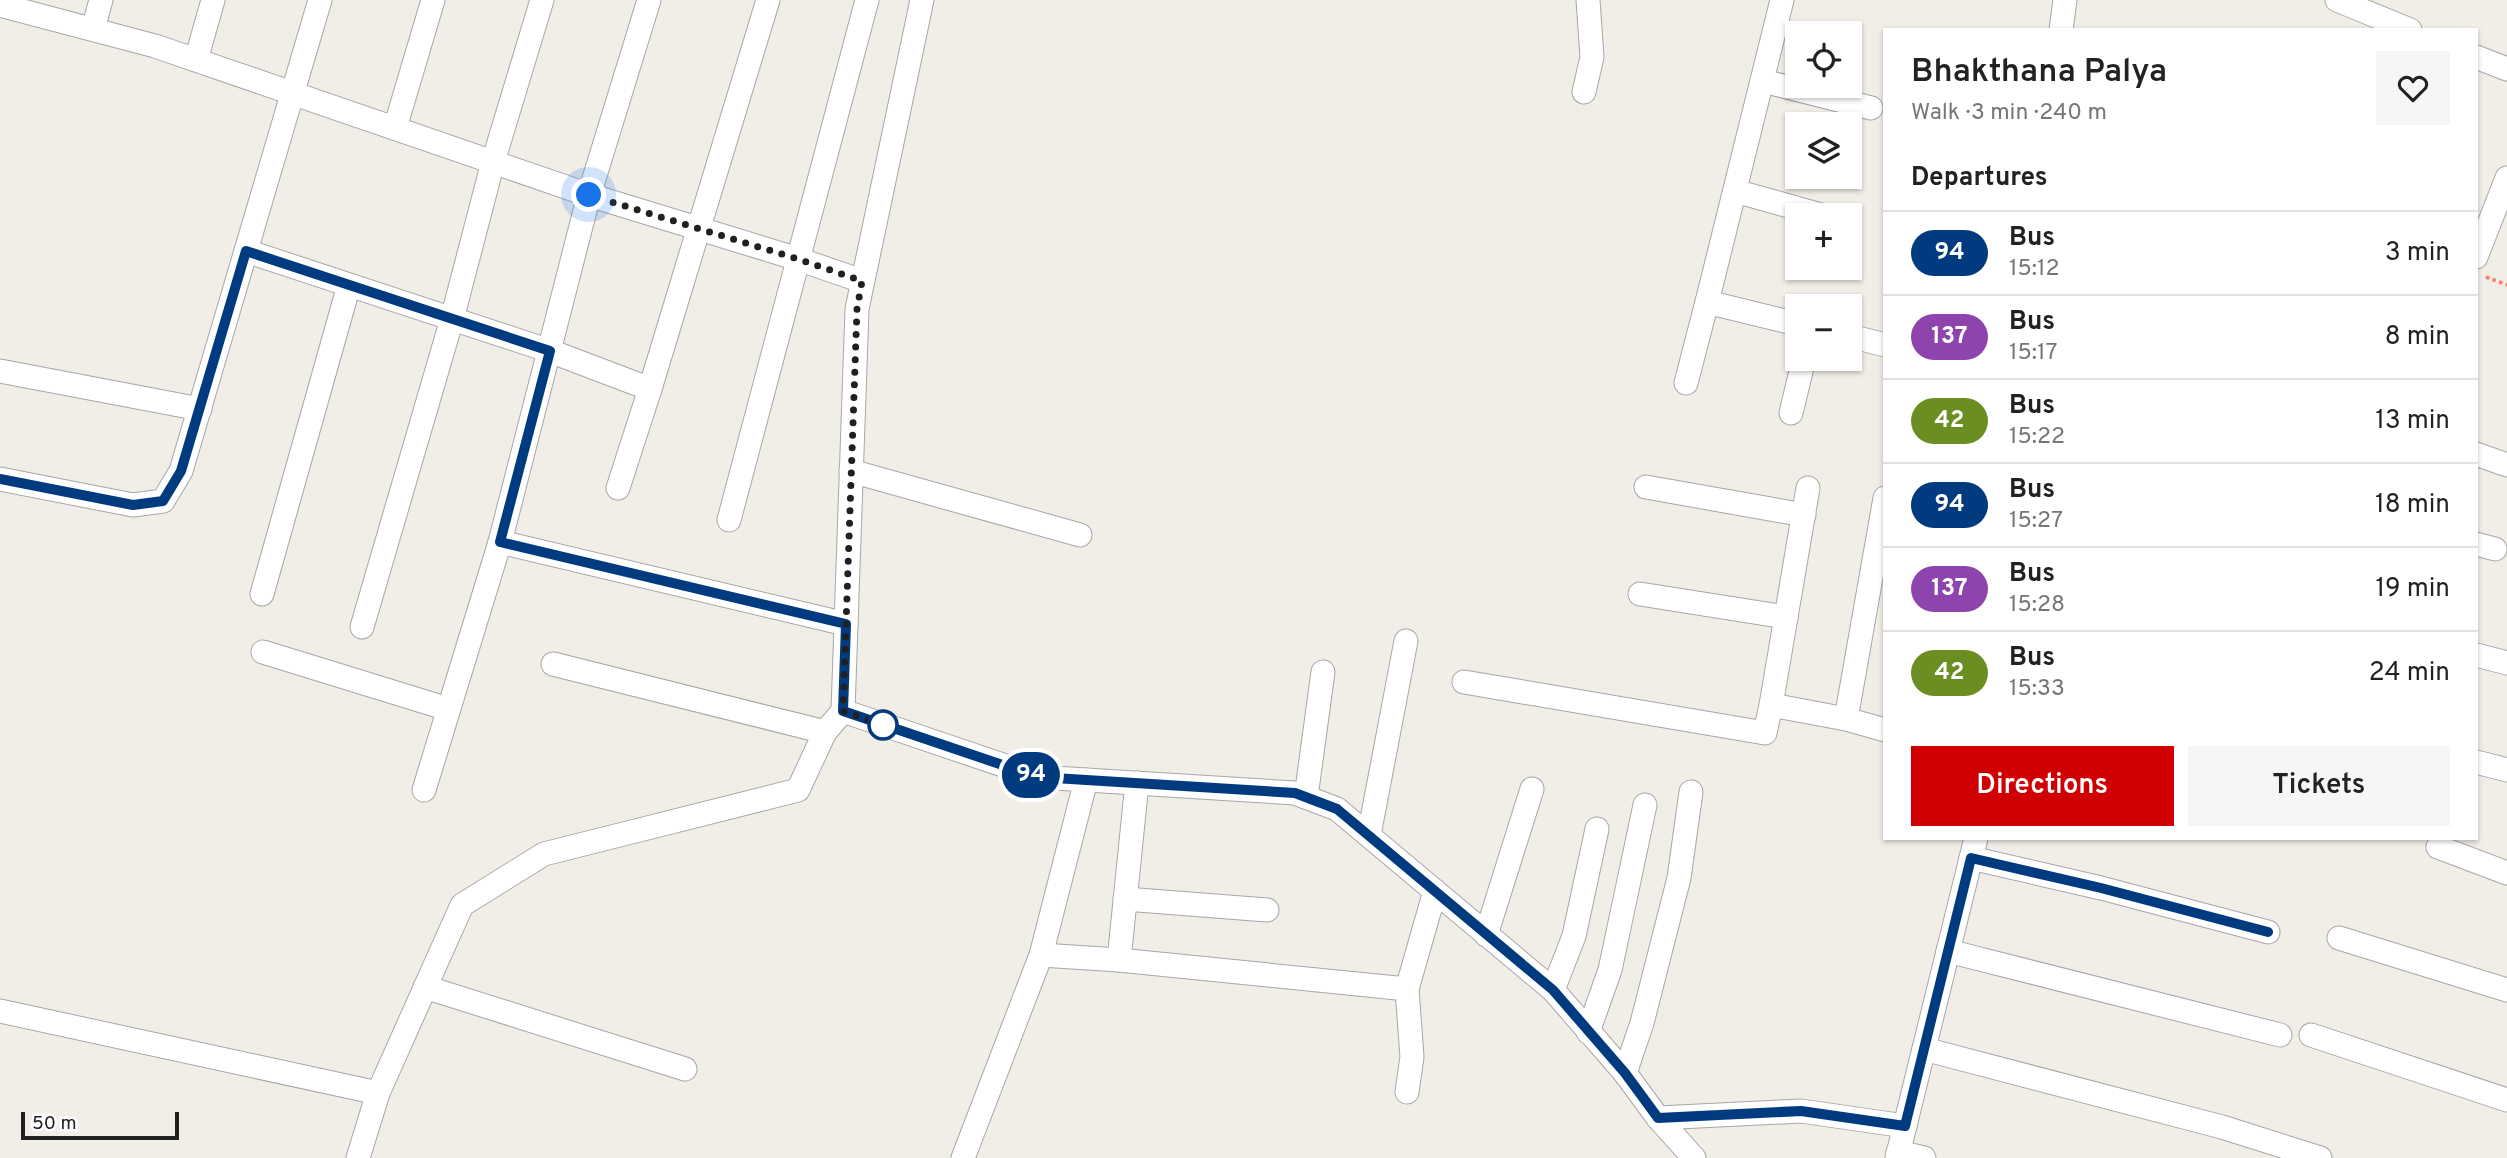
<!DOCTYPE html>
<meta charset="utf-8">
<style>
body{margin:0;font-family:Overpass,sans-serif;background:#f6f6f6;color:#222;height:100vh;display:flex;flex-direction:column;font-size:26px;white-space:nowrap}
*{box-sizing:border-box;margin:0}
p{font-size:23px;color:#767676}
.icon{flex:none;width:38px;height:38px;fill:none;stroke:currentColor;stroke-width:2;stroke-linecap:round;stroke-linejoin:round}
.map{position:relative;flex:1;overflow:hidden}
.details{position:absolute;left:1883px;top:28px;width:595px;height:812px;display:flex;flex-direction:column;background:#fff;border-radius:0px;box-shadow:0 2px 5px #0004}
.details>*{flex:none}
.badge{padding:0 14px;border-radius:23px;font-size:24px;line-height:46px}
.controls{position:absolute;left:1785px;top:21px;display:grid;gap:14px}
.controls a{display:grid;place-items:center;width:77px;height:77px;border-radius:0px;background:#fff;box-shadow:0 2px 5px #0004;font-size:35px}
.scale{position:absolute;left:21px;bottom:18px;width:158px;box-sizing:border-box;padding-left:7px;border:4px solid #202020;border-top:0;font-size:19px;line-height:24px;white-space:nowrap;color:#202020;-webkit-text-stroke:5px #fff;paint-order:stroke}
.you{position:absolute;width:35px;height:35px;margin:-18px;border:5px solid #fff;border-radius:50%;background:#1a73e8;box-shadow:0 0 0 10px #1a73e833}
.map>.badge{position:absolute;translate:-50% -50%;box-shadow:0 0 0 4px #fff}
h2{padding:0 28px;font-size:26px;line-height:63px}
.round{display:grid;place-items:center;flex:none;width:74px;height:74px;border-radius:0px;background:#f6f6f6}
.head{display:flex;align-items:center;justify-content:space-between;height:119px;padding:0 28px}
h1{font-size:33px;font-weight:600;line-height:52px}
.action{display:flex;gap:14px;margin-top:auto;padding:14px 28px}
.action a{flex:1;height:80px;border-radius:0px;background:#d00002;color:#fff;font-size:28px;font-weight:600;line-height:80px;text-align:center}
.action a+a{background:#f6f6f6;color:#222}
ul{padding:0;list-style:none}
li{display:flex;align-items:center;gap:21px;height:84px;padding:0 28px;border-top:2px solid #e0e0e0}
li div{flex:1}
li b{display:block;font-size:26px}
li em{font-style:normal}
li .badge{min-width:77px;font-weight:700;text-align:center}
.map>svg:first-child{display:block}
.lines{fill:none;stroke-linecap:round;stroke-linejoin:round}
.street-casing{stroke:#a7a7a7;stroke-width:25}
.path{stroke:#fa7b6e;stroke-width:3.5;stroke-dasharray:3.5 3.5;stroke-linecap:butt}
.street{stroke:#fff;stroke-width:23}
.line-casing{stroke:#fff;stroke-width:16}
.line{stroke:#003b80;stroke-width:10}
.walk{stroke:#202020;stroke-width:7;stroke-dasharray:0 12.6}
.stop-dot{fill:#fff;stroke:#003b80;stroke-width:3.5}
</style>
<div class="map">
<svg width="2507" height="1158" viewBox="0 0 2507 1158">
<rect width="100%" height="100%" fill="#f1ede7"/>
<g class="lines">
<g class="street-casing">
<g id="street">
<polyline points="922,0 857,309 843,711 1038,777 1295,793 1337,809 1553,990 1625,1073 1658,1118 1694,1158"/>
<polyline points="1782,0 1707,302 1797,324"/>
<polyline points="2337,0 2410,30"/>
<polyline points="0,5 155,46 589,195 798,259 862,281"/>
<polyline points="93,29 101,0"/>
<polyline points="2061,30 2065,0"/>
<polyline points="2476,57 2507,69"/>
<polyline points="196,60 213,0"/>
<polyline points="1763,81 1871,108"/>
<polyline points="1584,92 1592,57 1588,0"/>
<polyline points="395,128 433,0"/>
<polyline points="1735,191 1821,215"/>
<polyline points="246,251 550,351 650,389 768,0"/>
<polyline points="2476,257 2507,178"/>
<polyline points="1850,336 1885,345"/>
<polyline points="0,371 200,409"/>
<polyline points="1686,383 1707,302"/>
<polyline points="1791,413 1804,359"/>
<polyline points="2476,454 2507,465"/>
<polyline points="851,471 1080,535"/>
<polyline points="0,479 133,505 163,501 181,471 320,0"/>
<polyline points="1646,487 1804,515"/>
<polyline points="618,488 650,389"/>
<polyline points="1808,488 1771,705 1846,719"/>
<polyline points="1885,498 1846,719 1885,730"/>
<polyline points="729,520 867,0"/>
<polyline points="500,542 846,624"/>
<polyline points="2476,544 2495,549"/>
<polyline points="262,594 349,285"/>
<polyline points="1640,594 1786,617"/>
<polyline points="362,627 452,319 493,162 542,0"/>
<polyline points="263,652 448,709"/>
<polyline points="2476,655 2507,663"/>
<polyline points="553,664 825,732"/>
<polyline points="1464,682 1765,733 1771,705"/>
<polyline points="2476,762 2507,770"/>
<polyline points="424,790 500,542 589,195 649,0"/>
<polyline points="1306,797 1323,672"/>
<polyline points="1369,835 1406,641"/>
<polyline points="2438,847 2507,873"/>
<polyline points="1971,858 2101,888 2268,932"/>
<polyline points="1125,899 1267,910"/>
<polyline points="1486,935 1532,789"/>
<polyline points="2339,938 2507,990"/>
<polyline points="1948,951 2280,1035"/>
<polyline points="1041,955 1119,960 1407,989 1435,891"/>
<polyline points="1119,960 1137,783"/>
<polyline points="425,987 685,1069"/>
<polyline points="1407,989 1412,1057 1407,1092"/>
<polyline points="1553,990 1574,936 1597,829"/>
<polyline points="0,1011 378,1093"/>
<polyline points="1588,1032 1610,970 1645,805"/>
<polyline points="2311,1035 2507,1100"/>
<polyline points="1924,1049 2222,1127 2320,1158"/>
<polyline points="1625,1073 1642,1023 1679,878 1691,792"/>
<polyline points="1658,1118 1801,1111 1905,1126"/>
<polyline points="1898,1152 1924,1158"/>
<polyline points="358,1158 378,1093 462,905 544,854 798,790 825,732 843,711"/>
<polyline points="963,1158 1041,955 1086,780"/>
<polyline points="1897,1158 1976,838"/>
</g>
</g>
<polyline class="path" points="2486,277 2507,285"/>
<use href="#street" class="street"/>
</g>
<g class="lines">
<g class="line-casing">
<polyline id="line" points="0,479 133,505 163,501 181,471 246,251 550,351 500,542 846,624 843,711 1038,777 1295,793 1337,809 1553,990 1625,1073 1658,1118 1801,1111 1905,1126 1971,858 2101,888 2268,932"/>
</g>
<use href="#line" class="line"/>
<polyline class="walk" points="589,195 798,259 862,281 857,309 843,711 883,725"/>
</g>
<circle class="stop-dot" cx="883" cy="725" r="14"/>
</svg>
<div class="controls">
<a><svg class="icon" aria-label="locate" viewBox="0 0 24 24"><circle cx="12" cy="12" r="6"/><path d="M12 2v4M12 18v4M2 12h4M18 12h4"/></svg></a>
<a><svg class="icon" aria-label="layers" viewBox="0 0 24 24"><path d="M12 4l9 5-9 5-9-5zM3 14l9 5 9-5"/></svg></a>
<a>+</a>
<a>−</a>
</div>
<div class="scale">50 m</div>
<div class="you" style="left:589px;top:195px"></div>
<b class="badge" style="left:1031px;top:775px;background:#003b80;color:#fff">94</b>
<section class="details">
<div class="head"><div><h1>Bhakthana Palya</h1><p>Walk · 3 min · 240 m</p></div><a class="round"><svg class="icon" aria-label="heart" viewBox="0 0 24 24"><path d="M12 20l-8-8c-3-5 5-10 8-4 3-6 11-1 8 4z"/></svg></a></div>
<h2>Departures</h2>
<ul>
<li><span class="badge" style="background:#003b80;color:#fff">94</span><div><b>Bus</b><p>15:12</p></div><em>3 min</em></li>
<li><span class="badge" style="background:#8e44ad;color:#fff">137</span><div><b>Bus</b><p>15:17</p></div><em>8 min</em></li>
<li><span class="badge" style="background:#6b8e23;color:#fff">42</span><div><b>Bus</b><p>15:22</p></div><em>13 min</em></li>
<li><span class="badge" style="background:#003b80;color:#fff">94</span><div><b>Bus</b><p>15:27</p></div><em>18 min</em></li>
<li><span class="badge" style="background:#8e44ad;color:#fff">137</span><div><b>Bus</b><p>15:28</p></div><em>19 min</em></li>
<li><span class="badge" style="background:#6b8e23;color:#fff">42</span><div><b>Bus</b><p>15:33</p></div><em>24 min</em></li>
</ul>
<div class="action"><a>Directions</a><a>Tickets</a></div>
</section>
</div>
